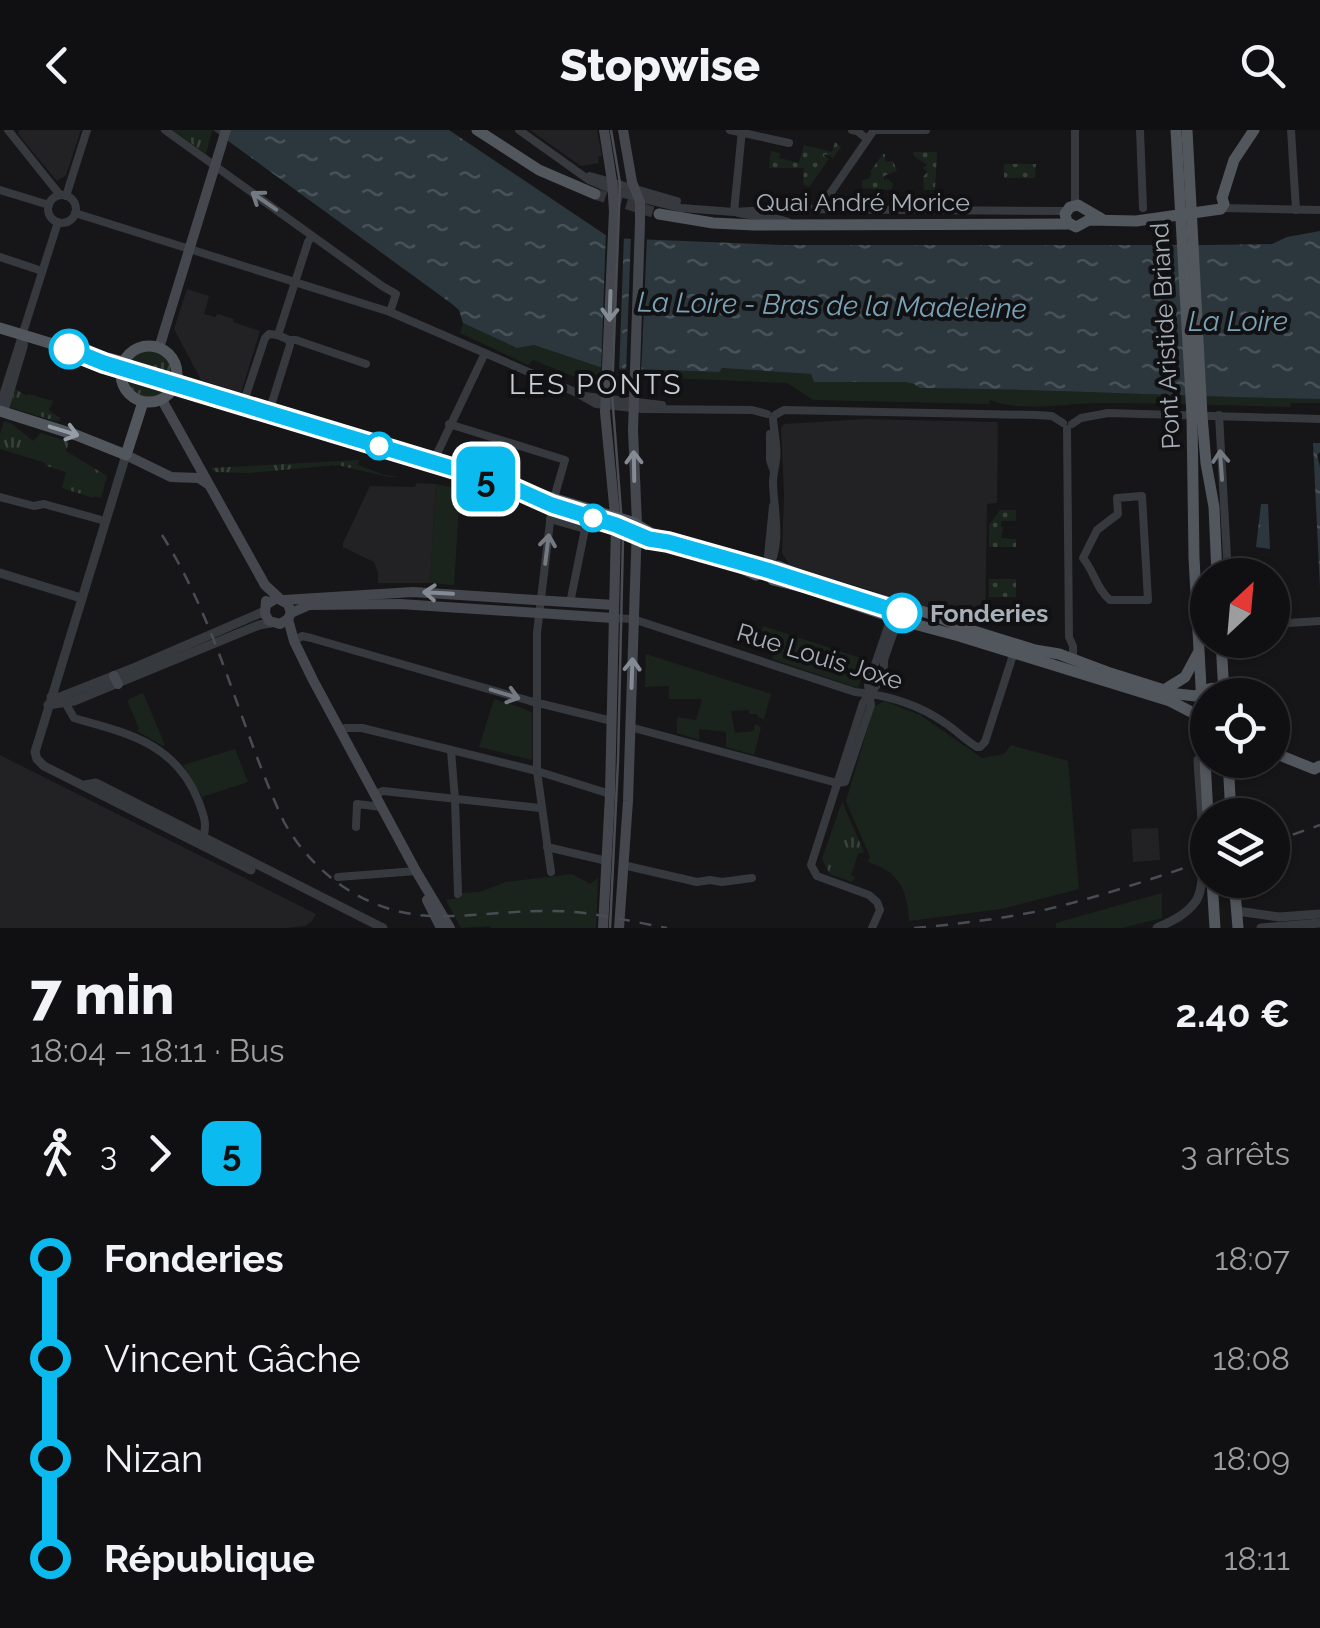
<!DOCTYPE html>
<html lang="fr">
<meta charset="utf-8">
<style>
body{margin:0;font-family:Raleway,sans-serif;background:#19191b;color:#f1f3f6;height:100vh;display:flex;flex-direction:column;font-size:38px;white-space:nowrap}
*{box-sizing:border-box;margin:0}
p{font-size:32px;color:#9c9d9f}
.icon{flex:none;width:55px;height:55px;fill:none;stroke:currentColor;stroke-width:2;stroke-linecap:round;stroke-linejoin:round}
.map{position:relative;height:798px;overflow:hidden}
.drawer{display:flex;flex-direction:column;background:#101012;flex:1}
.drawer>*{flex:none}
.badge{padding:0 20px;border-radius:15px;font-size:35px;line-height:65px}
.needle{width:65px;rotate:26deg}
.fabs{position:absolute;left:1190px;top:428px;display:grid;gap:20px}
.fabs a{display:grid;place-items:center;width:100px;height:100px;border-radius:50%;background:#101012;box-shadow:0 2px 8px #0004,0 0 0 2px #303032;font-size:50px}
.map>.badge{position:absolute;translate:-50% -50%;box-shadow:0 0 0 5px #fff}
.legs{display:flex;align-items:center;gap:15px;height:110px;padding:0 30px;font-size:32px}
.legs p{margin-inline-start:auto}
.head{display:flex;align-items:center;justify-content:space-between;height:170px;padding:0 30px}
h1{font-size:55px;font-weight:800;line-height:75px}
ul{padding:0 30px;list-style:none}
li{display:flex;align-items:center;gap:35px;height:100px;font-size:38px}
li i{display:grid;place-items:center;width:15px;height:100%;margin:0 12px;background:currentColor}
li i::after{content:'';width:25px;height:25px;margin:-12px;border:8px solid;border-radius:50%;background:#101012}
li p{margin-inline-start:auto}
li:first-child i{background:linear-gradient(#0000 50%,currentColor 0)}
li:last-child i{background:linear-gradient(currentColor 50%,#0000 0)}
header{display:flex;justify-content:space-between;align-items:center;height:130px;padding:0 30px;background:#101012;font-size:45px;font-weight:800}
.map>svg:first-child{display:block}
.built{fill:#222225}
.grass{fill:url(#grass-tufts)}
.park{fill:#1b241c}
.garden{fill:url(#garden-dots)}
.water{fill:url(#water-ripples)}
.pier{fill:#161618}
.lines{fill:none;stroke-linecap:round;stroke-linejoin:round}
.primary-tunnel{stroke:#333538;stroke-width:11;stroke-dasharray:11 5.5;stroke-linecap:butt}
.minor{stroke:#36393e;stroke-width:8}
.tertiary{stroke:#36393e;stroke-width:9}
.secondary{stroke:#44484e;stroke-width:10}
.primary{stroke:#52565d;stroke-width:11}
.tram{stroke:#494d53;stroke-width:2.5}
.rail{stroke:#494d53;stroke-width:2.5;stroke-dasharray:12 10;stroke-linecap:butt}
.oneway{stroke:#747a82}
.oneway2{stroke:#848b94}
.oneway3{stroke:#969da7}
.line-1-casing{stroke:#fff;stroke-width:22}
.line-1{stroke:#0bbbef;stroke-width:15}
.stop-1-dot{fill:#fff;stroke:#0bbbef;stroke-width:5}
.labels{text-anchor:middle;stroke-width:8;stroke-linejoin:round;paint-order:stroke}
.street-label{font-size:25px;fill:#a7afb9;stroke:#111113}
.stop-label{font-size:25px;font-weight:bold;fill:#a7afb9;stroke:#111113;text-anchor:start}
.water-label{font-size:28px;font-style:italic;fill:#7ba3b7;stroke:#111113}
.neighbourhood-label{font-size:28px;letter-spacing:2.5px;fill:#c8cdd5;stroke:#111113}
</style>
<header><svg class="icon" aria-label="back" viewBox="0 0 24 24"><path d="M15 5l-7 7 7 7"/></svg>Stopwise<svg class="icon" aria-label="search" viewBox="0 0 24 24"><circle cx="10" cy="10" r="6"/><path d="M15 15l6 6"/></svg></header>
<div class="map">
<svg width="1320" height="798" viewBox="0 0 1320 798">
<defs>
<pattern id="grass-tufts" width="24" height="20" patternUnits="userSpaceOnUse" patternTransform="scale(2.5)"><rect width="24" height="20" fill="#1b241c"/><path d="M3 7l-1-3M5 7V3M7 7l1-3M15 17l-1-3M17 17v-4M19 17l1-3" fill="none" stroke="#39413b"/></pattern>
<pattern id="garden-dots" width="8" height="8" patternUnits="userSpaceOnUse" patternTransform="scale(2.5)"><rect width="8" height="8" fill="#1b241c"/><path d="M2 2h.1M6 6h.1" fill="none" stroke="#39413b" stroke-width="1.8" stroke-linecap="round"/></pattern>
<pattern id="water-ripples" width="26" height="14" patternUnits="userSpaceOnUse" patternTransform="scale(2.5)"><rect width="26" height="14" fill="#2b373d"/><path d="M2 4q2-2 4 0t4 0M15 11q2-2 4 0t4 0" fill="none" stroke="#475157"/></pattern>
</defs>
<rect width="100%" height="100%" fill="#161618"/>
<g class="built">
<polygon points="19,0 81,0 66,45 57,51 18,4"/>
<polygon points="530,0 597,0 602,26 598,27 599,33 581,36"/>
<polygon points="187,159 209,166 204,184 215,187 218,184 234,189 233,192 260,201 241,263 201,250 174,199"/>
<polygon points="867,289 998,292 997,373 987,374 985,495 790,436 782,423 784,363 781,298 784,294"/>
<polygon points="416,353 436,354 430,453 378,453 378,443 374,432 343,417 343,413 370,356 415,357"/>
<polygon points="0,625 316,784 312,791 305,796 286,798 0,798"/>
<polygon points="1158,698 1160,730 1133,732 1131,699"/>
</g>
<g class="grass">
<polygon points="173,0 212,0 206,24"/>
<path d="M145 220C165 220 176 233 172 253L126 238 130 229Z"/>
<path d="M125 242 170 257C152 277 128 270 125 242Z"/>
<polygon points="15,259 27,266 28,264 53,271 49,280 60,288 59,292 9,277"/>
<polygon points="4,291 12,294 33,311 41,303 69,312 66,321 107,346 101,368 95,366 94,368 62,358 66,342 46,336 46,333 0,319 0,304"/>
<polygon points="359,330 358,335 384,345 399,347 389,347 337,335 249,343 214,342 211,338"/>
<polygon points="842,672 864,722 858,724 851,745 855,747 852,752 830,744 822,729"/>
</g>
<g class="park">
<path d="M463 193 517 218 534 215 603 238 718 242 721 238 812 244 814 252H906L914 254 921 258C1054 259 1187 267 1320 269V273H1291L1290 277C1226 275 1161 273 1097 273 1063 274 1020 282 990 270L989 274 813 270 787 253 643 247 641 251H602L597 256 533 230 528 235 460 203Z"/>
<polygon points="436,354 460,359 454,455 430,453"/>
<polygon points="763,496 867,530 858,558 772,529 775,521 757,515"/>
<polygon points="646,524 771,564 764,589 758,587 757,584 749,584 749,580 731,581 735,603 754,601 755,594 761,597 754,625 726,617 726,602 699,599 699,610 677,603 677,587 696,590 702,569 669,569 669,556 645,557"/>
<polygon points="143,563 165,615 163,616 137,601 139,599 128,572 129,569"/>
<polygon points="494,569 525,579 532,583 532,630 479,617"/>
<path d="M884 571 920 585 982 628 1004 624 1011 615 1068 631 1079 759 1001 779 909 791C907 760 900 742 868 732L870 727 846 671 874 577Z"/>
<polygon points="235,619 248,652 202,667 183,635"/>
<polygon points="572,744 590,754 598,748 596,798 491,798 490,796 461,798 446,770 462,767 462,763 480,762 506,752"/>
<polygon points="1162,763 1162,788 1122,798 1056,798 1056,793"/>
</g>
<g class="garden">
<polygon points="835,12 841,17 833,28 825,24 824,26 829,29 809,57 803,54 804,38 769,38 771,21 780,23 779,28 799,33 804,15 832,22"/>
<polygon points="913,22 937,22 935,60 924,60 923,47 927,42 923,38 927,35 914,26"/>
<polygon points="883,24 885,24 885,32 893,31 897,41 884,46 884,50 888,49 893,54 891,60 862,58 862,50 868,49 872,44 870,42"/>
<polygon points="1004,34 1036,34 1035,48 1004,48"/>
<polygon points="1000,380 1016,380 1016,391 1001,391 1001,397 1003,397 1001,408 1016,409 1016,417 989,417 989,395"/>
<rect x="989" y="449" width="27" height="18"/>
</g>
<g class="water">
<path d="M213 0H449L610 108 783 115H1208L1272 114 1287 107 1320 101V269C1187 267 1054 259 920 258L914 254 906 252H814L811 244 722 238 719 242 603 238 534 215 517 218 463 193 459 180 452 174Z"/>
<polygon points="1313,313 1320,313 1320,322 1317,325 1320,337 1320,458"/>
<polygon points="1261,374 1268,374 1270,419 1256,417"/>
</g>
<g class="pier">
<polygon points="606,101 624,104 619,244 601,243"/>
<polygon points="631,105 647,106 641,246 626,245"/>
</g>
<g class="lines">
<polyline class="primary-tunnel" points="595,64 659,84"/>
<g class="minor">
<polyline points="8,0 60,65"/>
<polyline points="165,0 382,156 396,164 390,182"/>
<polyline points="519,0 589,50 620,63 681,78 734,82 783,79 1066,81"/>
<polyline points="730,0 789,13"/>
<polyline points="852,0 857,1 867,9"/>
<polyline points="873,0 926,0"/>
<polyline points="1075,0 1075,75"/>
<polyline points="1140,0 1143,78"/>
<polyline points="1291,0 1296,80"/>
<polyline points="590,46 677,71"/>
<polyline points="0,60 49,75"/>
<circle cx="62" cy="79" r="14"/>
<polyline points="66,66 87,0"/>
<polyline points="1222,78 1320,80"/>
<polyline points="813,80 829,65 874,0"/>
<polyline points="734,82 742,0"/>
<polyline points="75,83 390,182 575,262 596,274 642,279 752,280 767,284"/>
<path d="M738 83C755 88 771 85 788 92"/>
<polyline points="0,127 42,141"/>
<polyline points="278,205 308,112 312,106"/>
<polyline points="289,210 296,210 366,234"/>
<polyline points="584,266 662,275"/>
<polyline points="243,274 265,208 269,204 278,205"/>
<polyline points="0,275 58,92"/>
<polyline points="4,282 24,215 23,209"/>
<polyline points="269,282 290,215 289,210 278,205"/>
<polyline points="775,285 784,280 1036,285 1052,286 1063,293"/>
<polyline points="1219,285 1228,445"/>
<polyline points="449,294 565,330 552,375 537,503 537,641 551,742"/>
<polyline points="1072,294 1081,288 1108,283 1320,289"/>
<polyline points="1067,299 1069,507 1073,516 1073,529"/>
<polyline points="770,304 770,330 773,339"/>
<polyline points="433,332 485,223"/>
<path d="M1142 366 1148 470H1110C1097 460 1094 441 1083 428L1097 400 1118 384 1117 368Z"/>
<polyline points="0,367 34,376 44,374 105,391"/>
<polyline points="550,389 585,399 570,473"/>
<polyline points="767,436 773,376"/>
<path d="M767 441C783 414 774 383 773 353 773 345 775 338 776 330 778 317 774 302 773 289"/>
<path d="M613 488 633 489 855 562C887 565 918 574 945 593 956 600 965 610 977 617H980L985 612 1014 522"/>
<polyline points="1272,494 1320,491"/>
<polyline points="294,511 302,506 311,508 530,571 612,591"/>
<path d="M66 574 74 588C127 603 175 613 198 670 203 683 208 695 203 707"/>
<polyline points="630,597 837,653"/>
<polyline points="341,601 345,598 362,598 537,641 610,664"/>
<polyline points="451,621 455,669 458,764"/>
<polyline points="837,653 845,652 871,575 868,555 896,473"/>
<polyline points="375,664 383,661 540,678"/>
<polyline points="356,697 357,674 382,677"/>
<polyline points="547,717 607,731"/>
<polyline points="623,735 697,752 710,750 722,752 752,748"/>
<polyline points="338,747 416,741"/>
<path d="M872 798 880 780 877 772 869 765 817 746 811 735 863 573C873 557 885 553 884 530L898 490"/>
</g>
<g class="tertiary">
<polyline points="126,325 35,622 37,629 44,636 251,740"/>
<polyline points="0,443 81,468"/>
<polyline points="51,567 60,567 136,537 265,481"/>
<polyline points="48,575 74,571 259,495 271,493"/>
<polyline points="85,655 96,653 383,798"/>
<polyline points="1237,781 1279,787 1320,784"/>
<path d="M1157 798C1172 791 1186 785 1196 771 1210 752 1199 658 1198 630L1205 622"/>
<polyline points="1261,798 1320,793"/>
</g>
<g class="secondary">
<polyline points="159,218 226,0"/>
<polyline points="162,270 265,455 279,468"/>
<polyline points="126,325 171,347 199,348 208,354"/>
<polyline points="284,470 413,462 614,475"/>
<polyline points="266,471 265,484 269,491 280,494 288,489"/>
<polyline points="267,474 277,468 288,474 291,483 288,489 294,511 313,550 416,741 450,798"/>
<polyline points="291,483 309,475 400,474 613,488"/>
<polyline points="114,546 118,554"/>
<polyline points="427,770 441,798"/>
<polyline points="603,798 610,664 616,395 605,282 614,81 612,51 604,0"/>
<polyline points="619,798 628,671 637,394 633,300 640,92 640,72 632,52 623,0"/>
</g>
<g class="primary">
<polyline points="477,0 539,40 595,64"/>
<polyline points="1176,0 1192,286 1194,428 1208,685"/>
<polyline points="1187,0 1202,286 1206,333 1214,377 1217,445"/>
<polyline points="659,84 713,93 754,95 1068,94"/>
<polyline points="1102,89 1078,75 1070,77 1065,84 1067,92 1076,97 1089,90 1136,91 1221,79 1224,74 1222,68 1234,30 1254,0"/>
<polyline points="0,198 89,225 96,225 124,232"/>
<circle cx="149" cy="244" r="28"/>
<path d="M175 255 632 392 651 403 767 441 778 436 814 451 928 483 964 498 1035 520 1059 524 1107 542 1177 564 1196 566C1206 559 1213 555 1224 562"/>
<polyline points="0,281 76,305 126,325 143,272"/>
<polyline points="611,394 655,411"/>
<polyline points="739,437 756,445 767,441 773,450 806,458 903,491 959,506 1170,571 1203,588"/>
<polyline points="1221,510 1224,565"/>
<polyline points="1164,560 1185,547 1198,523"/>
<polyline points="1272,622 1314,639 1320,636"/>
<polyline points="1228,630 1231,685"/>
<polyline points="1212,750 1215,798"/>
<polyline points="1234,750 1238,798"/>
</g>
<polyline class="tram" points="610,798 618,631 623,408 612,264 620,53 611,0"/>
<g class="rail">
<path d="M162 405C218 493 240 598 284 692 315 747 371 785 435 786 474 787 513 780 552 781 590 781 629 791 667 798"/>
<polyline points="1272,712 1320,695"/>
<path d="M914 798C958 794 1001 789 1044 780 1100 767 1154 748 1208 730"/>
</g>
</g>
<defs><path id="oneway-shaft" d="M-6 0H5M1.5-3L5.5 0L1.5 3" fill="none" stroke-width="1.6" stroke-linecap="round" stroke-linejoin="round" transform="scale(2.5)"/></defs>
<g class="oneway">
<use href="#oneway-shaft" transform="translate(264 71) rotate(-145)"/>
<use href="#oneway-shaft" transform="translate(1221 335) rotate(-94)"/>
<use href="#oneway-shaft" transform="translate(547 419) rotate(-83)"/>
<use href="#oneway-shaft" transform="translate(505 564) rotate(17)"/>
</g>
<g class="oneway2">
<use href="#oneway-shaft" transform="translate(610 176) rotate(92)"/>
<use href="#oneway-shaft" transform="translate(634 336) rotate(-91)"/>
<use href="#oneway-shaft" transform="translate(438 463) rotate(-177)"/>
<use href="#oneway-shaft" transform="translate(632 543) rotate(-88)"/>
</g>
<use class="oneway3" href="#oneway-shaft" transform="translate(64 301) rotate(17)"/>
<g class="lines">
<g class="line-1-casing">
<polyline id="line-1" points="69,219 104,233 465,342 514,358 552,375 616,395 649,409 668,412 767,440 902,483"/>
</g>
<use href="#line-1" class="line-1"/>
</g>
<g class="stop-1-dot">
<circle cx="69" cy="219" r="18"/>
<circle cx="379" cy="316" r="12"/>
<circle cx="593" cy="388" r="12"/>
<circle cx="902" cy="483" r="18"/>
</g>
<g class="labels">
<g class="street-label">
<text x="863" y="81">Quai André Morice</text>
<text transform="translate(1165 206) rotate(-93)" y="9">Pont Aristide Briand</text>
<text transform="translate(820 526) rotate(17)" y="9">Rue Louis Joxe</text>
</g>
<g class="stop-label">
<text x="930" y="492">Fonderies</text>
</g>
<g class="water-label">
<text transform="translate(832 175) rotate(1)" y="10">La Loire - Bras de la Madeleine</text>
<text x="1238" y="201">La Loire</text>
</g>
<g class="neighbourhood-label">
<text x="596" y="264">LES PONTS</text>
</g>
</g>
</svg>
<div class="fabs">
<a><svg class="needle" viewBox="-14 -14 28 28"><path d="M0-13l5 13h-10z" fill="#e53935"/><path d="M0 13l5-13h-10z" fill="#9c9d9f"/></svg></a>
<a><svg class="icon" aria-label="locate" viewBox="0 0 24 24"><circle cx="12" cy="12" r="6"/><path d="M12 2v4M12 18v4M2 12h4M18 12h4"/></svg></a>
<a><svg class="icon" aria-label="layers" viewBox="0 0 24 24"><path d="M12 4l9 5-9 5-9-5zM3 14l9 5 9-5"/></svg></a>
</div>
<b class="badge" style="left:486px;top:349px;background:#0bbbef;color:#111">5</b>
</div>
<section class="drawer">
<div class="head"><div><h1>7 min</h1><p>18:04 – 18:11 · Bus</p></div><b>2.40 €</b></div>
<div class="legs"><svg class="icon" aria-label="walk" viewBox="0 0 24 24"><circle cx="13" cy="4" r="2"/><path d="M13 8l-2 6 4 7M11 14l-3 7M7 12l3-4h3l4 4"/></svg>3<svg class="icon" aria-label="forward" viewBox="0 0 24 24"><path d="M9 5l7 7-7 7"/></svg><b class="badge" style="background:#0bbbef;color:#111">5</b><p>3 arrêts</p></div>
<ul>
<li><i style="color:#0bbbef"></i><b>Fonderies</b><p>18:07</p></li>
<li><i style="color:#0bbbef"></i><span>Vincent Gâche</span><p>18:08</p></li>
<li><i style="color:#0bbbef"></i><span>Nizan</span><p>18:09</p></li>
<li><i style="color:#0bbbef"></i><b>République</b><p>18:11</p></li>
</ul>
</section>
